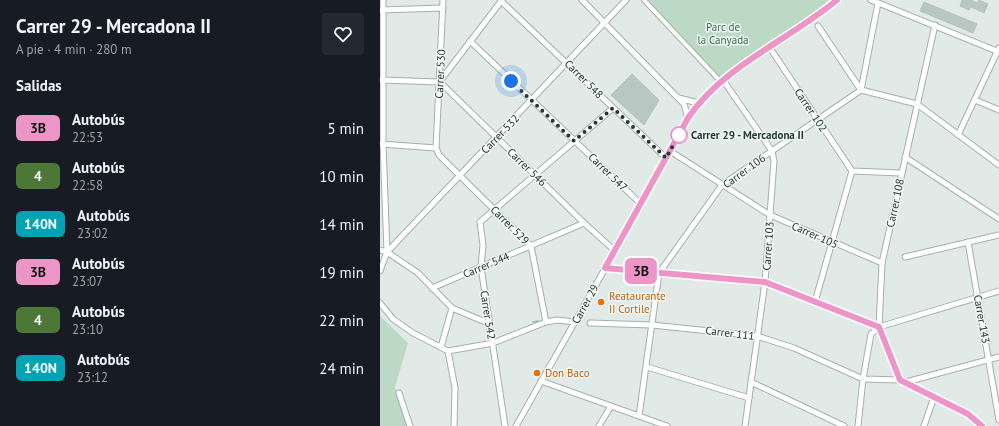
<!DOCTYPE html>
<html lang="es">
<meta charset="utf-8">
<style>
body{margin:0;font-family:"PT Sans",sans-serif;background:#242831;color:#f1f3f6;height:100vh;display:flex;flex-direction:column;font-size:15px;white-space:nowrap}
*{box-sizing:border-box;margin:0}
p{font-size:13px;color:#9ea1a6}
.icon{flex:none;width:22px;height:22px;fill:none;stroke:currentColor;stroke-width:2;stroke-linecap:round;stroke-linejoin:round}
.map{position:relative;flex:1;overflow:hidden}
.panel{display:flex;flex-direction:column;background:#171b24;width:380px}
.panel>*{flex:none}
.badge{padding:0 8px;border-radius:6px;font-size:14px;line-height:26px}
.you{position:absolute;width:20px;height:20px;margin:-10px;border:3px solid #fff;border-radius:50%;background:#1a73e8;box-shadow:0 0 0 6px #1a73e833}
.map>.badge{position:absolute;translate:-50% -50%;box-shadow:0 0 0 2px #fff}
h2{padding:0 16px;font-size:15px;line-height:36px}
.round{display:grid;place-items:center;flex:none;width:42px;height:42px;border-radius:4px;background:#242831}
.overview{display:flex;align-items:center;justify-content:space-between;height:68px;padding:0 16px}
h1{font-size:19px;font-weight:700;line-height:30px}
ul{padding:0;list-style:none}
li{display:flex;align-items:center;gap:12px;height:48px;padding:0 16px}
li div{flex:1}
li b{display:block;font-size:15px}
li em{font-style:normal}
li .badge{min-width:44px;font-weight:700;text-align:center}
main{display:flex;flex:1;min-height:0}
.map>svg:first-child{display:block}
.green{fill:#bcd9c6}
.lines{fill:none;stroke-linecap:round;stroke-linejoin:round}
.stream{stroke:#8ebcca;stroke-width:1.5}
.building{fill:#b9c7c3;stroke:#b4c3be}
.pedestrian-casing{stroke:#a4b1ad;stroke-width:6}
.minor-casing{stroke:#a4b1ad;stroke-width:7}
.pedestrian{stroke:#fff;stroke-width:4}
.minor{stroke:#fff;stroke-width:5}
.line-casing{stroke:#fff;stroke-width:9}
.line{stroke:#ee95c8;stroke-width:6}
.walk{stroke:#233934;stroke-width:4;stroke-dasharray:0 7.2}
.stop-dot{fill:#fff;stroke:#ee95c8;stroke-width:2}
.food-dot{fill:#e8710a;stroke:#f1f7f4;stroke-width:1.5}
.labels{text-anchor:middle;stroke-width:3;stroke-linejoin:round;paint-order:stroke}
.park-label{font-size:11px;fill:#316b4c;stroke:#f1f7f4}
.street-label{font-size:11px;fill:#233934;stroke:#f1f7f4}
.stop-label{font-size:11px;font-weight:bold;fill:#233934;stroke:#f1f7f4;text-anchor:start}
.food-label{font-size:11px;fill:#c56008;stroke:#f1f7f4;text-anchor:start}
</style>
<main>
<section class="panel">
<div class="overview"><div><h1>Carrer 29 - Mercadona II</h1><p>A pie · 4 min · 280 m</p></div><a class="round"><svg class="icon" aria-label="heart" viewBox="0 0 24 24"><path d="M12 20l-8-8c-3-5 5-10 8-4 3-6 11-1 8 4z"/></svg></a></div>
<h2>Salidas</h2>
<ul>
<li><span class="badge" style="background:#ee95c8;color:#111">3B</span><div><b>Autobús</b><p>22:53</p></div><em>5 min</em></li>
<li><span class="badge" style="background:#4c7737;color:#fff">4</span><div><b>Autobús</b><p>22:58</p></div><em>10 min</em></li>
<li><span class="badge" style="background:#00a3b4;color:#fff">140N</span><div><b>Autobús</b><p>23:02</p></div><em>14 min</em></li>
<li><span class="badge" style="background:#ee95c8;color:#111">3B</span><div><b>Autobús</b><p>23:07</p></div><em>19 min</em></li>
<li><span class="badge" style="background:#4c7737;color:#fff">4</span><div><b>Autobús</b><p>23:10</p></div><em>22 min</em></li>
<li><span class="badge" style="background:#00a3b4;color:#fff">140N</span><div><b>Autobús</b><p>23:12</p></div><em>24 min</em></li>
</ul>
</section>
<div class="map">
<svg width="619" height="426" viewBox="0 0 619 426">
<rect width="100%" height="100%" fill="#e1eae6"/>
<g class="green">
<polygon points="265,0 449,0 442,7 340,77"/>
<polygon points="0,316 28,343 15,387 27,426 0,426"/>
</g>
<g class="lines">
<polyline class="stream" points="153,322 158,321"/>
</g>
<g class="building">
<polygon points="582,0 591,0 597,3 599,0 608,4 604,13 591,7 589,10 580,6"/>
<polygon points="544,2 597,24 593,33 540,11"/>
<polygon points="252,74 279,100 264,125 231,95"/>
</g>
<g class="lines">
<g class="pedestrian-casing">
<polyline id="pedestrian" points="264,0 341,82"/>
</g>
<g class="minor-casing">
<g id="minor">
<polyline points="3,0 3,144 7,252"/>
<polyline points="63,0 56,148 59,155 151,246 166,322"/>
<polyline points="202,0 298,98 304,104 308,118"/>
<polyline points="491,0 619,52"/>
<polyline points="121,1 286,158"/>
<polyline points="1,10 63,8"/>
<polyline points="438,26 481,90 537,104 619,165"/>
<polyline points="90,41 261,204"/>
<polyline points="390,48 472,171 521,173"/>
<polyline points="0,80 60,82"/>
<polyline points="343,80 392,151 394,161 385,282 365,426"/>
<polyline points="60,81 122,0"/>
<polyline points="60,82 204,223 235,251"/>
<polyline points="299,98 318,103"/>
<polyline points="595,100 619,110"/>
<polyline points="578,135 619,48"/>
<polyline points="1,144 56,148"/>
<polyline points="290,151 390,215 502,263"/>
<polyline points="525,157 619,219"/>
<polyline points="588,242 619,420"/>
<polyline points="0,250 7,252 38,273 72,308 110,324"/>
<polyline points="525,257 619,235"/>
<polyline points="225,268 385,282 499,327"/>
<polyline points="0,271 7,252 246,0"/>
<polyline points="52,288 204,223"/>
<polyline points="435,302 472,171"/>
<polyline points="0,303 13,319 33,333 68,351 113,343 166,322 177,320 195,322"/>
<polyline points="210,323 272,325 377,336 414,348 483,379 520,380 587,414 602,426"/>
<polyline points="61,347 72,308"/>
<polyline points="68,351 75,388 74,426"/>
<polyline points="267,367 369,398"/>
<polyline points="520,380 499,327 502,263 555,25"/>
<polyline points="161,381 287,426"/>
<polyline points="371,382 464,426"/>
<polyline points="526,382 619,357"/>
<polyline points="19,393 30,426"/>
<polyline points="259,416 279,273 342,185 481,90 498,3"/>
<polyline points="125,426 101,267 103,245 100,222 233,108"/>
<path d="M136 426 235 251 308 118C343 66 409 40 457 0"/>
<polyline points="219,426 231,406"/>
<polyline points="478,426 483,379 491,334 499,327 619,291"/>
<polyline points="544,426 554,397"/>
</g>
</g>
<use href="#pedestrian" class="pedestrian"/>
<use href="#minor" class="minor"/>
</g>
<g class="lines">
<g class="line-casing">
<path id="line" d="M457 0C409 40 343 66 308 118L225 268 385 282 499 327 520 380 588 414 602 426"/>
</g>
<use href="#line" class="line"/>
<polyline class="walk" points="131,81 194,141 233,108 286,158 299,135"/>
</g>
<circle class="stop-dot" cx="299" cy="135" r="8"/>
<g class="food-dot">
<circle cx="221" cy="302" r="4"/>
<circle cx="157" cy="373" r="4"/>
</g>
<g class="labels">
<g class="park-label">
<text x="343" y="31">Parc de<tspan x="343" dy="13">la Canyada</tspan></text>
</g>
<g class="street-label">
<text transform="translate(60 74) rotate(-87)" y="4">Carrer 530</text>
<text transform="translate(204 79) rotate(45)" y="4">Carrer 548</text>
<text transform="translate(431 110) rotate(56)" y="4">Carrer 102</text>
<text transform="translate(120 134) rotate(-46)" y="4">Carrer 532</text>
<text transform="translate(147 167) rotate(44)" y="4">Carrer 546</text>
<text transform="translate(364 171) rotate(-36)" y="4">Carrer 106</text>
<text transform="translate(228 172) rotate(44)" y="4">Carrer 547</text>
<text transform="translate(515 203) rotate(-78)" y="4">Carrer 108</text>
<text transform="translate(130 225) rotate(45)" y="4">Carrer 529</text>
<text transform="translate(435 235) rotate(24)" y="4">Carrer 105</text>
<text transform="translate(388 246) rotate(-86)" y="4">Carrer 103</text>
<text transform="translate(106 265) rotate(-23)" y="4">Carrer 544</text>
<text transform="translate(205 304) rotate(-61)" y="4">Carrer 29</text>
<text transform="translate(108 315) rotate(81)" y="4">Carrer 542</text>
<text transform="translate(602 319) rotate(80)" y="4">Carrer 143</text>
<text transform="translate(350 333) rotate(7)" y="4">Carrer 111</text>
</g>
<g class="stop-label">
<text x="311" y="139">Carrer 29 - Mercadona II</text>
</g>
<g class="food-label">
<text x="229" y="300">Reataurante<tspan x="229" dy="13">II Cortile</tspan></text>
<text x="165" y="377">Don Baco</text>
</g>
</g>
</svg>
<div class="you" style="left:131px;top:81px"></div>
<b class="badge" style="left:261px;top:271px;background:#ee95c8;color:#111">3B</b>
</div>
</main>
